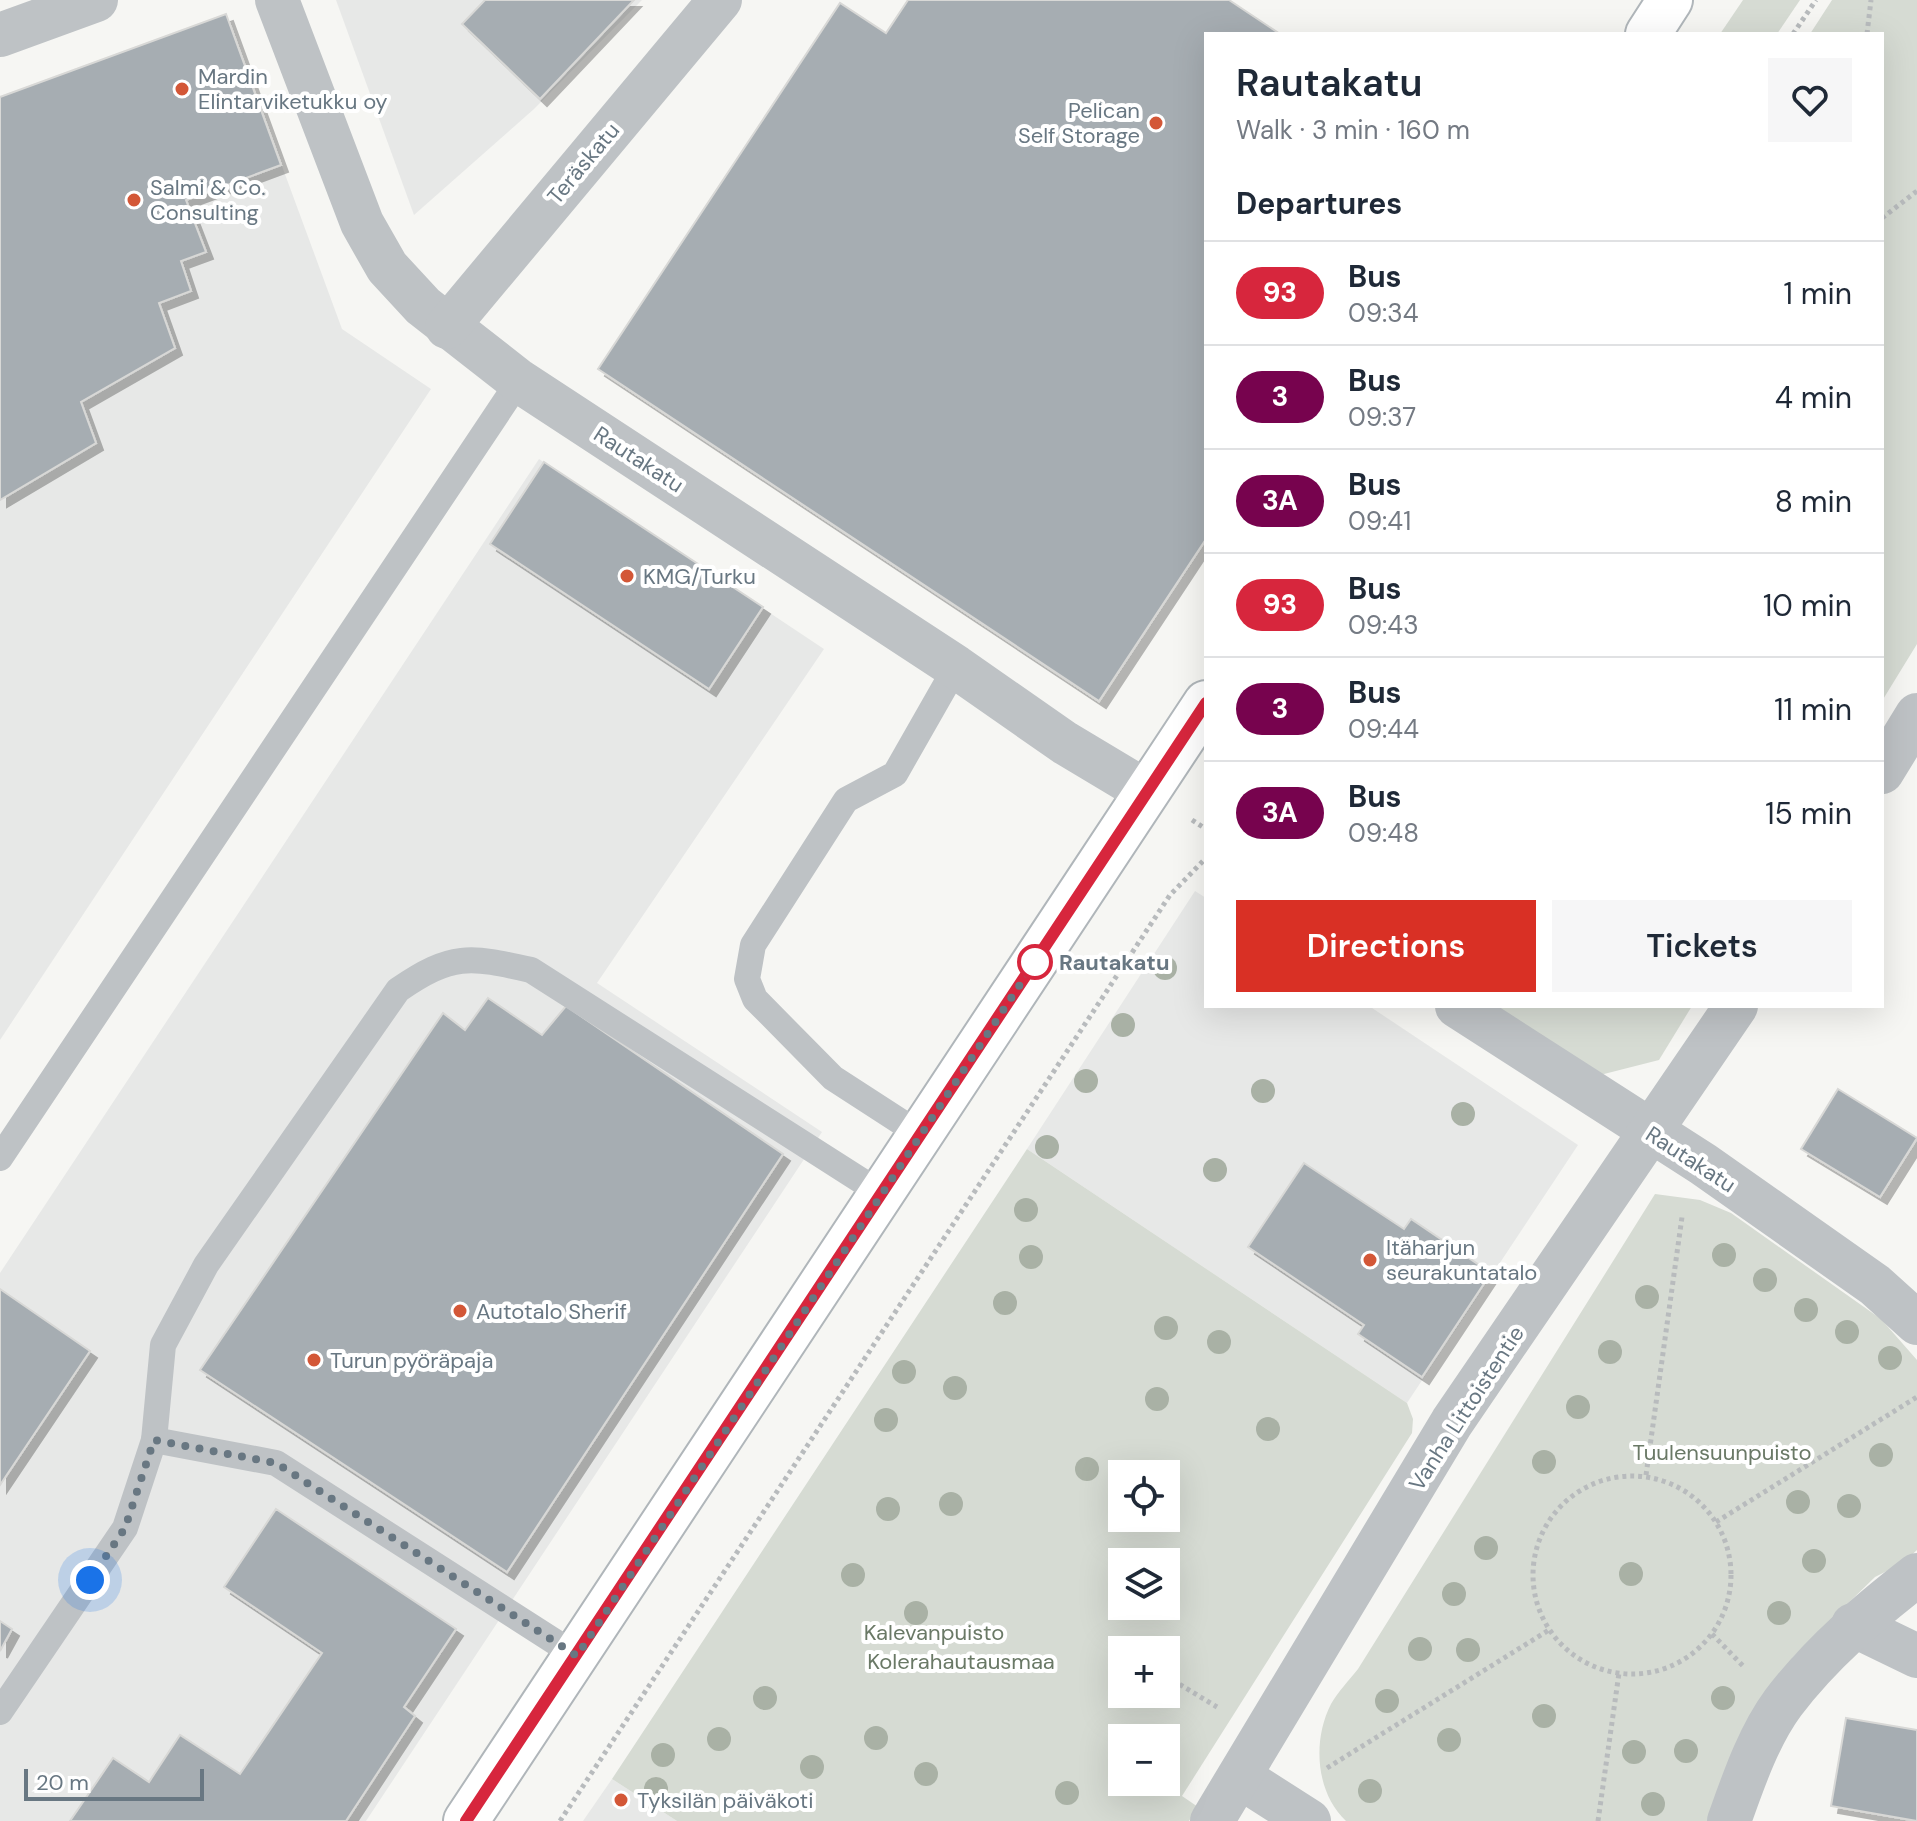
<!DOCTYPE html>
<meta charset="utf-8">
<style>
body{margin:0;font-family:"DM Sans",sans-serif;background:#f6f6f7;color:#1f2937;height:100vh;display:flex;flex-direction:column;font-size:30px;white-space:nowrap}
*{box-sizing:border-box;margin:0}
p{font-size:26px;color:#747a83}
.icon{flex:none;width:44px;height:44px;fill:none;stroke:currentColor;stroke-width:2;stroke-linecap:round;stroke-linejoin:round}
.map{position:relative;flex:1;overflow:hidden}
.panel{position:absolute;left:1204px;top:32px;width:680px;height:976px;display:flex;flex-direction:column;background:#fff;border-radius:0px;box-shadow:0 8px 32px #0002}
.panel>*{flex:none}
.badge{padding:0 16px;border-radius:26px;font-size:28px;line-height:52px}
.controls{position:absolute;left:1108px;top:1460px;display:grid;gap:16px}
.controls a{display:grid;place-items:center;width:72px;height:72px;border-radius:0px;background:#fff;box-shadow:0 8px 32px #0002;font-size:40px}
.scale{position:absolute;left:24px;bottom:20px;width:180px;box-sizing:border-box;padding-left:8px;border:4px solid #687782;border-top:0;font-size:22px;line-height:28px;white-space:nowrap;color:#687782;-webkit-text-stroke:6px #fff;paint-order:stroke}
.you{position:absolute;width:40px;height:40px;margin:-20px;border:6px solid #fff;border-radius:50%;background:#1a73e8;box-shadow:0 0 0 12px #1a73e833}
.map>.badge{position:absolute;translate:-50% -50%;box-shadow:0 0 0 4px #fff}
h2{padding:0 32px;font-size:30px;line-height:72px}
.round{display:grid;place-items:center;flex:none;width:84px;height:84px;border-radius:0px;background:#f6f6f7}
.headline{display:flex;align-items:center;justify-content:space-between;height:136px;padding:0 32px}
h1{font-size:38px;font-weight:600;line-height:60px}
.primary-button{display:flex;gap:16px;margin-top:auto;padding:16px 32px}
.primary-button a{flex:1;height:92px;border-radius:0px;background:#d93025;color:#fff;font-size:32px;font-weight:600;line-height:92px;text-align:center}
.primary-button a+a{background:#f6f6f7;color:#1f2937}
ul{padding:0;list-style:none}
li{display:flex;align-items:center;gap:24px;height:104px;padding:0 32px;border-top:2px solid #e0e1e3}
li div{flex:1}
li b{display:block;font-size:30px}
li em{font-style:normal}
li .badge{min-width:88px;font-weight:700;text-align:center}
.map>svg:first-child{display:block}
.built{fill:#e7e8e7}
.green{fill:#d6dbd3;fill-rule:evenodd}
.building{fill:#a6adb2;stroke:#d8d8d6;stroke-width:2;filter:url(#shadow)}
.lines{fill:none;stroke-linecap:round;stroke-linejoin:round}
.secondary-casing{stroke:#b0b6ba;stroke-width:48}
.path{stroke:#b8bbbd;stroke-width:5;stroke-dasharray:4 4;stroke-linecap:butt}
.service{stroke:#bec2c5;stroke-width:26}
.minor{stroke:#bec2c5;stroke-width:44}
.secondary{stroke:#fff;stroke-width:44}
.tree{fill:#a9b1a5}
.line-casing{stroke:#fff;stroke-width:18}
.line{stroke:#d7263d;stroke-width:12}
.walk{stroke:#687782;stroke-width:8;stroke-dasharray:0 14.4}
.poi-dot{fill:#d35737;stroke:#fff;stroke-width:3}
.stop-dot{fill:#fff;stroke:#d7263d;stroke-width:4}
.labels{text-anchor:middle;stroke-width:8;stroke-linejoin:round;paint-order:stroke}
.poi-label{font-size:22px;fill:#687782;stroke:#fff;text-anchor:start}
.street-label{font-size:22px;fill:#687782;stroke:#fff}
.stop-label{font-size:22px;font-weight:bold;fill:#687782;stroke:#fff;text-anchor:start}
.park-label{font-size:22px;fill:#6a7966;stroke:#fff}
</style>
<div class="map">
<svg width="1917" height="1821" viewBox="0 0 1917 1821">
<defs>
<filter id="shadow"><feDropShadow dx="7" dy="7" stdDeviation="0" flood-color="#0004"/></filter>
</defs>
<rect width="100%" height="100%" fill="#f6f6f3"/>
<g class="built">
<polygon points="336,0 642,0 534,109 414,215"/>
<polygon points="226,14 342,329 431,389 0,1040 0,97"/>
<polygon points="539,459 824,649 597,983 822,1132 366,1821 0,1821 0,1273"/>
<polygon points="1195,891 1206,898 1206,1006 1369,1006 1578,1145 1407,1403 1027,1149"/>
<polygon points="612,1779 677,1821 583,1821"/>
</g>
<g class="green">
<polygon points="1743,0 1800,0 1777,34 1720,34"/>
<polygon points="1832,0 1917,0 1917,644 1882,701 1882,34 1810,34"/>
<polygon points="1496,1006 1692,1006 1659,1060 1604,1074 1597,1074"/>
<path d="M1027 1149 1407 1403 1413 1419 1412 1433 1182 1796 1198 1807 1189 1821H677L612 1779ZM1122 1474H1166V1518H1122ZM1122 1562H1166V1606H1122ZM1122 1650H1166V1694H1122ZM1122 1738H1166V1782H1122Z"/>
<path d="M1655 1194 1700 1200 1731 1213 1881 1319 1917 1360V1550L1903 1563 1875 1577 1793 1657 1708 1821H1346C1316 1793 1312 1741 1331 1704 1338 1692 1349 1680 1358 1669Z"/>
</g>
<g class="building">
<polygon points="485,0 634,0 540,99 462,24"/>
<polygon points="908,0 1229,0 1280,34 1206,34 1206,539 1099,701 598,369 840,3 886,33"/>
<polygon points="226,14 281,165 186,200 206,252 181,261 191,291 159,303 175,348 81,402 96,443 0,500 0,97"/>
<polygon points="544,462 763,607 709,689 490,544"/>
<polygon points="488,998 542,1035 566,1006 783,1154 507,1572 200,1370 443,1013 465,1030"/>
<polygon points="1838,1089 1917,1138 1880,1197 1801,1149"/>
<polygon points="1304,1163 1404,1229 1411,1219 1491,1273 1422,1377 1358,1334 1364,1325 1248,1247"/>
<polygon points="0,1289 90,1351 0,1485"/>
<polygon points="276,1509 456,1629 404,1707 415,1716 346,1821 70,1821 113,1758 149,1782 180,1735 240,1774 322,1653 224,1587"/>
<polygon points="0,1621 12,1629 0,1651"/>
<polygon points="1846,1718 1917,1730 1917,1821 1831,1806"/>
</g>
<g class="lines">
<g class="secondary-casing">
<g id="secondary">
<polyline points="1648,34 1670,0"/>
<polyline points="466,1821 1206,703"/>
</g>
</g>
<g class="path">
<polyline points="1793,34 1816,0"/>
<polyline points="1867,34 1871,0"/>
<polyline points="1882,218 1917,191"/>
<polyline points="1192,820 1206,829"/>
<polyline points="1646,1475 1682,1217"/>
<circle cx="1632" cy="1575" r="99"/>
<polyline points="1716,1522 1917,1397"/>
<polyline points="1712,1634 1745,1668"/>
<polyline points="1166,1676 1217,1707"/>
<polyline points="1327,1768 1549,1630"/>
<polyline points="560,1821 1170,895 1206,858"/>
<polyline points="1598,1821 1619,1673"/>
</g>
<g class="service">
<polyline points="921,1135 833,1078 755,999 747,979 753,945 846,800 895,774 956,667"/>
<polyline points="0,1158 519,381"/>
<polyline points="154,1440 276,1463 577,1656"/>
<path d="M0 1712 125 1528 154 1440 163 1345 206 1265 398 990C452 953 469 956 531 970L882 1194"/>
</g>
<g class="minor">
<polyline points="277,0 362,223 387,267 423,306 519,381 956,667 1065,743 1147,792"/>
<polyline points="0,35 96,0"/>
<polyline points="447,327 720,0"/>
<polyline points="1882,772 1917,715"/>
<polyline points="1457,1006 1703,1164 1875,1285 1917,1323"/>
<polyline points="1853,1625 1917,1656"/>
<polyline points="1240,1777 1309,1821"/>
<polyline points="1212,1821 1452,1422 1736,1006"/>
<path d="M1729 1821C1743 1782 1758 1737 1783 1703 1821 1653 1868 1613 1917 1575"/>
</g>
<use href="#secondary" class="secondary"/>
</g>
<g class="tree">
<circle cx="1165" cy="968" r="12"/>
<circle cx="1123" cy="1025" r="12"/>
<circle cx="1086" cy="1081" r="12"/>
<circle cx="1263" cy="1091" r="12"/>
<circle cx="1463" cy="1114" r="12"/>
<circle cx="1047" cy="1147" r="12"/>
<circle cx="1215" cy="1170" r="12"/>
<circle cx="1026" cy="1210" r="12"/>
<circle cx="1724" cy="1255" r="12"/>
<circle cx="1031" cy="1257" r="12"/>
<circle cx="1765" cy="1280" r="12"/>
<circle cx="1647" cy="1297" r="12"/>
<circle cx="1005" cy="1303" r="12"/>
<circle cx="1806" cy="1310" r="12"/>
<circle cx="1166" cy="1328" r="12"/>
<circle cx="1847" cy="1332" r="12"/>
<circle cx="1219" cy="1342" r="12"/>
<circle cx="1610" cy="1352" r="12"/>
<circle cx="1890" cy="1358" r="12"/>
<circle cx="904" cy="1372" r="12"/>
<circle cx="955" cy="1388" r="12"/>
<circle cx="1157" cy="1399" r="12"/>
<circle cx="1578" cy="1407" r="12"/>
<circle cx="886" cy="1420" r="12"/>
<circle cx="1268" cy="1429" r="12"/>
<circle cx="1881" cy="1455" r="12"/>
<circle cx="1544" cy="1462" r="12"/>
<circle cx="1087" cy="1469" r="12"/>
<circle cx="1798" cy="1502" r="12"/>
<circle cx="951" cy="1504" r="12"/>
<circle cx="1849" cy="1506" r="12"/>
<circle cx="888" cy="1509" r="12"/>
<circle cx="1486" cy="1548" r="12"/>
<circle cx="1814" cy="1561" r="12"/>
<circle cx="1631" cy="1574" r="12"/>
<circle cx="853" cy="1575" r="12"/>
<circle cx="1454" cy="1594" r="12"/>
<circle cx="916" cy="1613" r="12"/>
<circle cx="1779" cy="1613" r="12"/>
<circle cx="1420" cy="1649" r="12"/>
<circle cx="1468" cy="1650" r="12"/>
<circle cx="765" cy="1698" r="12"/>
<circle cx="1723" cy="1698" r="12"/>
<circle cx="1387" cy="1701" r="12"/>
<circle cx="1544" cy="1716" r="12"/>
<circle cx="876" cy="1738" r="12"/>
<circle cx="719" cy="1739" r="12"/>
<circle cx="1449" cy="1740" r="12"/>
<circle cx="1686" cy="1751" r="12"/>
<circle cx="1634" cy="1752" r="12"/>
<circle cx="663" cy="1755" r="12"/>
<circle cx="812" cy="1767" r="12"/>
<circle cx="926" cy="1774" r="12"/>
<circle cx="656" cy="1789" r="12"/>
<circle cx="1370" cy="1791" r="12"/>
<circle cx="1067" cy="1793" r="12"/>
<circle cx="1653" cy="1804" r="12"/>
</g>
<g class="lines">
<g class="line-casing">
<polyline id="line" points="466,1821 1206,703"/>
</g>
<use href="#line" class="line"/>
<polyline class="walk" points="90,1580 125,1528 154,1440 276,1463 577,1656 1035,962"/>
</g>
<g class="poi-dot">
<circle cx="182" cy="89" r="8"/>
<circle cx="1156" cy="123" r="8"/>
<circle cx="134" cy="200" r="8"/>
<circle cx="627" cy="576" r="8"/>
<circle cx="1370" cy="1260" r="8"/>
<circle cx="460" cy="1311" r="8"/>
<circle cx="314" cy="1360" r="8"/>
<circle cx="621" cy="1800" r="8"/>
</g>
<circle class="stop-dot" cx="1035" cy="962" r="16"/>
<g class="labels">
<g class="poi-label">
<text x="198" y="84">Mardin<tspan x="198" dy="25">Elintarviketukku oy</tspan></text>
<text x="1140" y="118" text-anchor="end">Pelican<tspan x="1140" dy="25">Self Storage</tspan></text>
<text x="150" y="195">Salmi &amp; Co.<tspan x="150" dy="25">Consulting</tspan></text>
<text x="643" y="584">KMG/Turku</text>
<text x="1386" y="1255">Itäharjun<tspan x="1386" dy="25">seurakuntatalo</tspan></text>
<text x="476" y="1319">Autotalo Sherif</text>
<text x="330" y="1368">Turun pyöräpaja</text>
<text x="637" y="1808">Tyksilän päiväkoti</text>
</g>
<g class="street-label">
<text transform="translate(583 163) rotate(-50)" y="8">Teräskatu</text>
<text transform="translate(639 459) rotate(33)" y="8">Rautakatu</text>
<text transform="translate(1691 1159) rotate(33)" y="8">Rautakatu</text>
<text transform="translate(1466 1408) rotate(-57)" y="8">Vanha Littoistentie</text>
</g>
<g class="stop-label">
<text x="1059" y="970">Rautakatu</text>
</g>
<g class="park-label">
<text x="1722" y="1460">Tuulensuunpuisto</text>
<text x="934" y="1640">Kalevanpuisto</text>
<text x="961" y="1669">Kolerahautausmaa</text>
</g>
</g>
</svg>
<div class="controls">
<a><svg class="icon" aria-label="locate" viewBox="0 0 24 24"><circle cx="12" cy="12" r="6"/><path d="M12 2v4M12 18v4M2 12h4M18 12h4"/></svg></a>
<a><svg class="icon" aria-label="layers" viewBox="0 0 24 24"><path d="M12 4l9 5-9 5-9-5zM3 14l9 5 9-5"/></svg></a>
<a>+</a>
<a>−</a>
</div>
<div class="scale">20 m</div>
<div class="you" style="left:90px;top:1580px"></div>
<section class="panel">
<div class="headline"><div><h1>Rautakatu</h1><p>Walk · 3 min · 160 m</p></div><a class="round"><svg class="icon" aria-label="heart" viewBox="0 0 24 24"><path d="M12 20l-8-8c-3-5 5-10 8-4 3-6 11-1 8 4z"/></svg></a></div>
<h2>Departures</h2>
<ul>
<li><span class="badge" style="background:#d7263d;color:#fff">93</span><div><b>Bus</b><p>09:34</p></div><em>1 min</em></li>
<li><span class="badge" style="background:#77034e;color:#fff">3</span><div><b>Bus</b><p>09:37</p></div><em>4 min</em></li>
<li><span class="badge" style="background:#77034e;color:#fff">3A</span><div><b>Bus</b><p>09:41</p></div><em>8 min</em></li>
<li><span class="badge" style="background:#d7263d;color:#fff">93</span><div><b>Bus</b><p>09:43</p></div><em>10 min</em></li>
<li><span class="badge" style="background:#77034e;color:#fff">3</span><div><b>Bus</b><p>09:44</p></div><em>11 min</em></li>
<li><span class="badge" style="background:#77034e;color:#fff">3A</span><div><b>Bus</b><p>09:48</p></div><em>15 min</em></li>
</ul>
<div class="primary-button"><a>Directions</a><a>Tickets</a></div>
</section>
</div>
